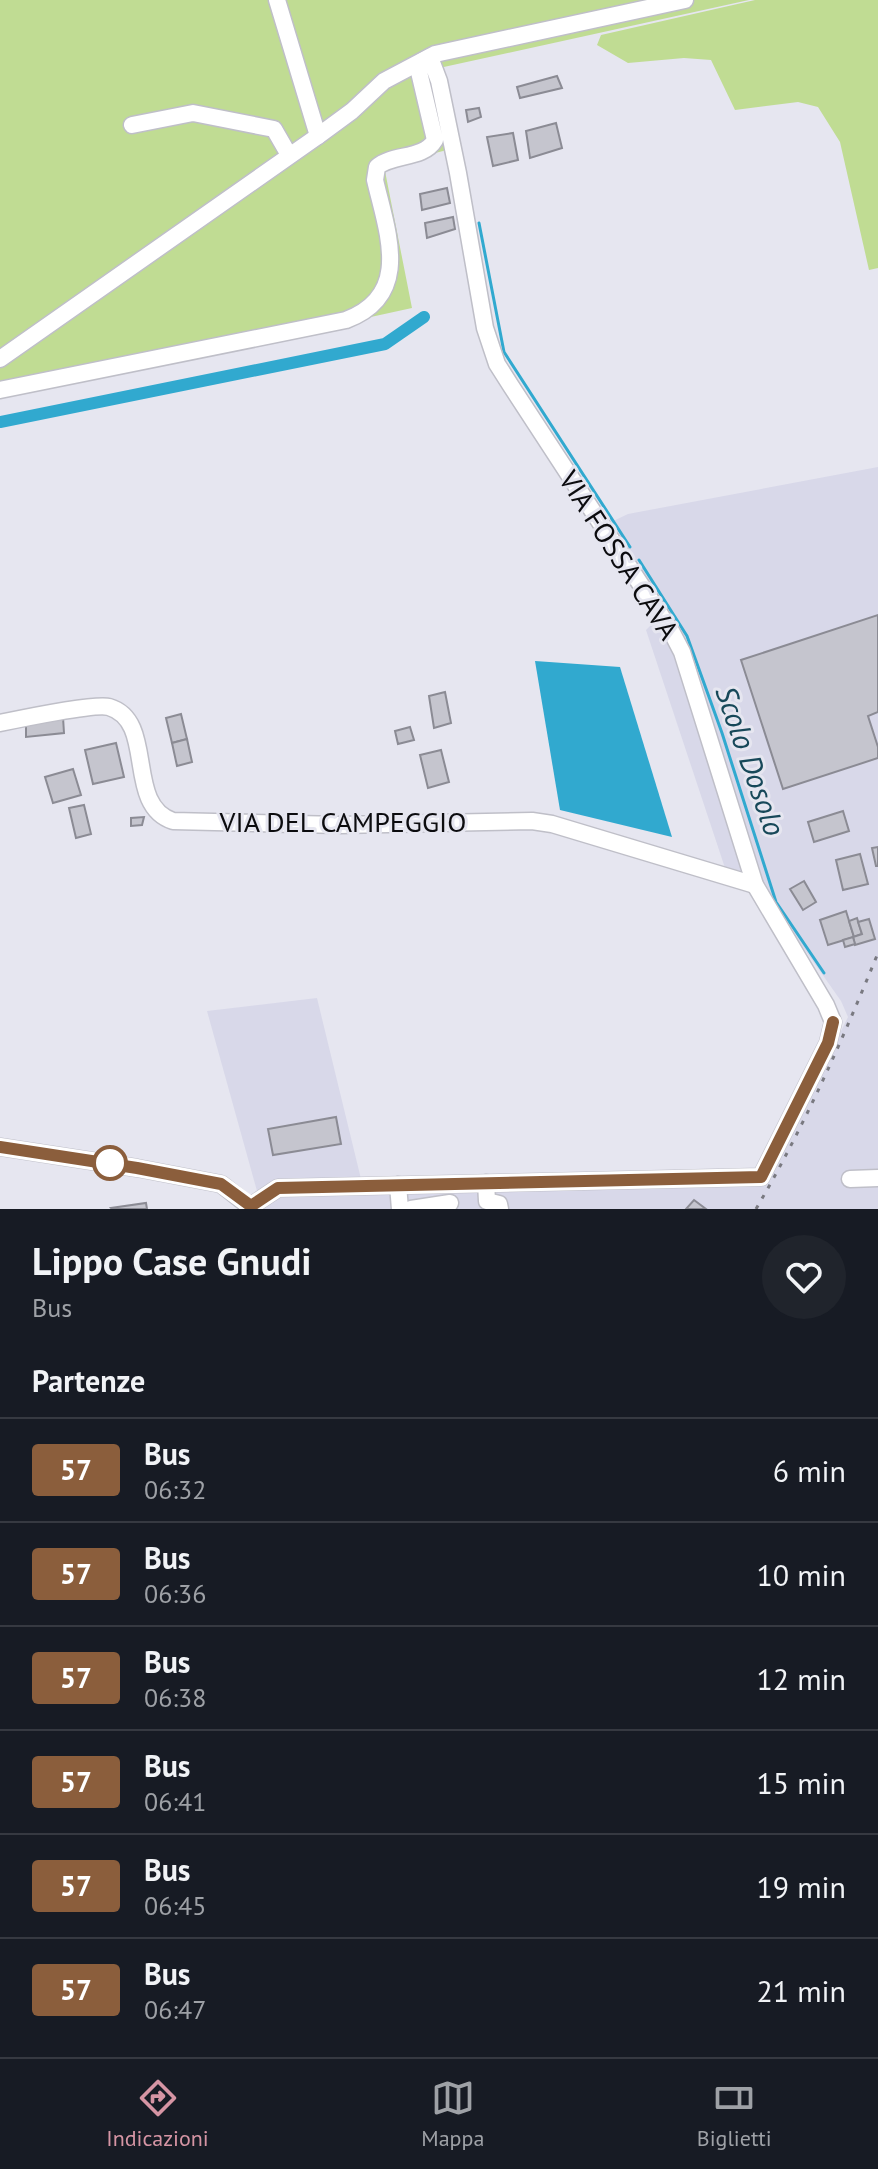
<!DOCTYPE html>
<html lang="it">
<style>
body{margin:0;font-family:"PT Sans",sans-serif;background:#20242c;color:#f1f3f6;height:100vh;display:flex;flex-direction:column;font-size:30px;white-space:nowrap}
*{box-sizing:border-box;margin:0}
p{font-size:26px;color:#9ea1a6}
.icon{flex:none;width:44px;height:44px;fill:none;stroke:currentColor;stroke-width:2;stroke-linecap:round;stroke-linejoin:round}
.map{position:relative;height:1209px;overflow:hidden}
.drawer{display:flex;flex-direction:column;background:#171b24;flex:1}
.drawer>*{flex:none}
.badge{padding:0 16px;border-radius:6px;font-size:28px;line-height:52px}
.map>.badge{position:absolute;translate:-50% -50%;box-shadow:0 0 0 4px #fff}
h2{padding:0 32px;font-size:30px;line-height:72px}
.round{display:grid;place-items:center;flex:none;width:84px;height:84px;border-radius:42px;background:#20242c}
.summary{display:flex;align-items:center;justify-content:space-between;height:136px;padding:0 32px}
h1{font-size:38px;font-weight:700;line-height:60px}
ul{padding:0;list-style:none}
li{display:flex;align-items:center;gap:24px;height:104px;padding:0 32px;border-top:2px solid #363941}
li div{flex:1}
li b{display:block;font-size:30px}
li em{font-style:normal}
li .badge{min-width:88px;font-weight:700;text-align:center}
.dock{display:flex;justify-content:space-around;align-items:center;height:112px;border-top:2px solid #363941;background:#171b24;font-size:22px;color:#9ea1a6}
.dock a{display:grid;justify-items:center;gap:4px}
.dock .active{color:#d695a4}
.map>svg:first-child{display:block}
.built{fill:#d8d8e9}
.green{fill:#c0dc93}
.water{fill:#31a9cf}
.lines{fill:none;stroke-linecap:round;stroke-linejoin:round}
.stream{stroke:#31a9cf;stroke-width:3}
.canal{stroke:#31a9cf;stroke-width:12}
.building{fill:#c5c5ce;stroke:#8b8b94;stroke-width:2}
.minor-casing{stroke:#bfbfc8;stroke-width:19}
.minor{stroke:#fff;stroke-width:16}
.rail{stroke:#797980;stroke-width:3;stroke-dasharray:4 8;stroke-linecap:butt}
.line-casing{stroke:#fff;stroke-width:18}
.line{stroke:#8b5e3c;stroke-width:12}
.stop-dot{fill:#fff;stroke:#8b5e3c;stroke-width:4}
.labels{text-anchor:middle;stroke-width:6;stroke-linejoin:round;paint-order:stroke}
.street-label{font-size:28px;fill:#0c0c0f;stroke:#e6e6f0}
.water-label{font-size:30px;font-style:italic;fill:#174859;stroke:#e6e6f0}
</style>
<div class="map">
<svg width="878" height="1209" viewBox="0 0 878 1209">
<rect width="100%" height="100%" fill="#e6e6f0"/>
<polygon class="built" points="878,467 878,1209 262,1209 207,1011 317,998 361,1179 773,1168 848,1017 841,1001 772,903 727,874 646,630 665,611 607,524 628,514"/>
<g class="green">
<polygon points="0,0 749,0 430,70 447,150 384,166 412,308 0,398"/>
<polygon points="755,0 878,0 878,268 869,270 840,142 818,107 798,102 735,110 711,60 684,58 628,63 597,45 601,35"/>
</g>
<polygon class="water" points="535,661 620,667 672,837 560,810"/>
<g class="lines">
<g class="stream">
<polyline points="479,223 504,352 630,547"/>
<polyline points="639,560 687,636 722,733 776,902 824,973"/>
</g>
<polyline class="canal" points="0,422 385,344 424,317"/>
</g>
<g class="building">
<polygon points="557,76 562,88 520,98 517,87"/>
<polygon points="479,108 481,117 468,122 466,110"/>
<polygon points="556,123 562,148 530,158 526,131"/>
<polygon points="513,133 518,160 493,166 487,137"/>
<polygon points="447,188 450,203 422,210 420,194"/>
<polygon points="453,217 455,229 427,238 425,223"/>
<polygon points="878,615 878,712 868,716 878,747 878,758 783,789 741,660"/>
<polygon points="445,692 451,723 434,728 429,696"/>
<polygon points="181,714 187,739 172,743 166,718"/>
<polygon points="63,717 64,733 26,737 26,725"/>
<polygon points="410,727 414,740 398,744 395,731"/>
<polygon points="187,739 192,762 177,766 172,743"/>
<polygon points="116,743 124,777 93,784 85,750"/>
<polygon points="441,750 449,782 428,788 420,755"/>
<polygon points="73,769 81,795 53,803 45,777"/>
<polygon points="84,805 91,834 76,838 69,808"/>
<polygon points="843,811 849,831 814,842 808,822"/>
<polygon points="144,817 142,825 131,826 131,818"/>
<polygon points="878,847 878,866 876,866 872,848"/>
<polygon points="860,854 868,884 843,890 836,860"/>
<polygon points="804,881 816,902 803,910 790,889"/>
<polygon points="846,911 854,937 828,945 820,920"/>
<polygon points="857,918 862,934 854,937 849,921"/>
<polygon points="869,919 875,939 855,945 853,937 862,934 858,922"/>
<polygon points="853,937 855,944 845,947 843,940"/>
<polygon points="336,1117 341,1144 273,1155 268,1129"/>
<polygon points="694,1200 706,1209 686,1209"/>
<polygon points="146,1203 147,1209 112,1209 111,1208"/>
</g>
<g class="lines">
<g class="minor-casing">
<g id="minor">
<polyline points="277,0 318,136 352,111 384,81 435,54 685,0"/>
<polyline points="132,125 193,113 274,129 289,155"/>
<polyline points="0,359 318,136"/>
<path d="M0 390 346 320C413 295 387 232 375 180L377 167C393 153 423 160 435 140L419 72 421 62 430 57 439 81 458 173 485 328 497 364 511 386 671 631 682 652 755 885 826 1005 833 1022 828 1043 761 1177 278 1188 251 1206"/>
<path d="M0 723C19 719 96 703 109 707 157 721 124 805 173 821L340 825 532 821 552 824 755 885"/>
<polyline points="0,1147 137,1168 221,1184 253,1209"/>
<polyline points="850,1179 878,1178"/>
<polyline points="486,1183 487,1201 499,1204 500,1209"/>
<polyline points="398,1185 400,1209"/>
<polyline points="411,1209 450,1203"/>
</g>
</g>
<use href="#minor" class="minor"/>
<path class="rail" d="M756 1209C804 1127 842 1041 878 953"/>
</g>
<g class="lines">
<g class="line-casing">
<polyline id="line" points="0,1147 137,1168 221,1184 251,1206 278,1188 761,1177 828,1043 833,1022"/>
</g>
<use href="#line" class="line"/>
</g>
<circle class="stop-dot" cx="110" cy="1163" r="16"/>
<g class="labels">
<g class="street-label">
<text transform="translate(619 555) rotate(57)" y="10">VIA FOSSA CAVA</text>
<text x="343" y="832">VIA DEL CAMPEGGIO</text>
</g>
<g class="water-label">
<text transform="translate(750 761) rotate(71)" y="10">Scolo Dosolo</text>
</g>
</g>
</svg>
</div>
<section class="drawer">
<div class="summary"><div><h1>Lippo Case Gnudi</h1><p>Bus</p></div><a class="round"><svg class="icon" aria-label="heart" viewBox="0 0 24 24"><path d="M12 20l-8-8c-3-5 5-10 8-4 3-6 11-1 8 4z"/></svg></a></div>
<h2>Partenze</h2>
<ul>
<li><span class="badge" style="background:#8b5e3c;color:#fff">57</span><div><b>Bus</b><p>06:32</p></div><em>6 min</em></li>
<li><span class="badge" style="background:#8b5e3c;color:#fff">57</span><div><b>Bus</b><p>06:36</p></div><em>10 min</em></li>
<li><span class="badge" style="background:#8b5e3c;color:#fff">57</span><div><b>Bus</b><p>06:38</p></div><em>12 min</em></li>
<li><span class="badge" style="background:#8b5e3c;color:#fff">57</span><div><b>Bus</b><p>06:41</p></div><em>15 min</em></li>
<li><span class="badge" style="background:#8b5e3c;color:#fff">57</span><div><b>Bus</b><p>06:45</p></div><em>19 min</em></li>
<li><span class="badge" style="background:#8b5e3c;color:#fff">57</span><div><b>Bus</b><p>06:47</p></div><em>21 min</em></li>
</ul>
</section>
<nav class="dock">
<a class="active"><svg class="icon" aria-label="directions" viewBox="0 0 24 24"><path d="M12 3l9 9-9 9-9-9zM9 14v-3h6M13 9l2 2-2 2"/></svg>Indicazioni</a>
<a><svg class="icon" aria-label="map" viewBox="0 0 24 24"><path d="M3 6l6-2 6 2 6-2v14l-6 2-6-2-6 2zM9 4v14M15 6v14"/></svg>Mappa</a>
<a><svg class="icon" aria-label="tickets" viewBox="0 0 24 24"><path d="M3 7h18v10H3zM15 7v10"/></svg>Biglietti</a>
</nav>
